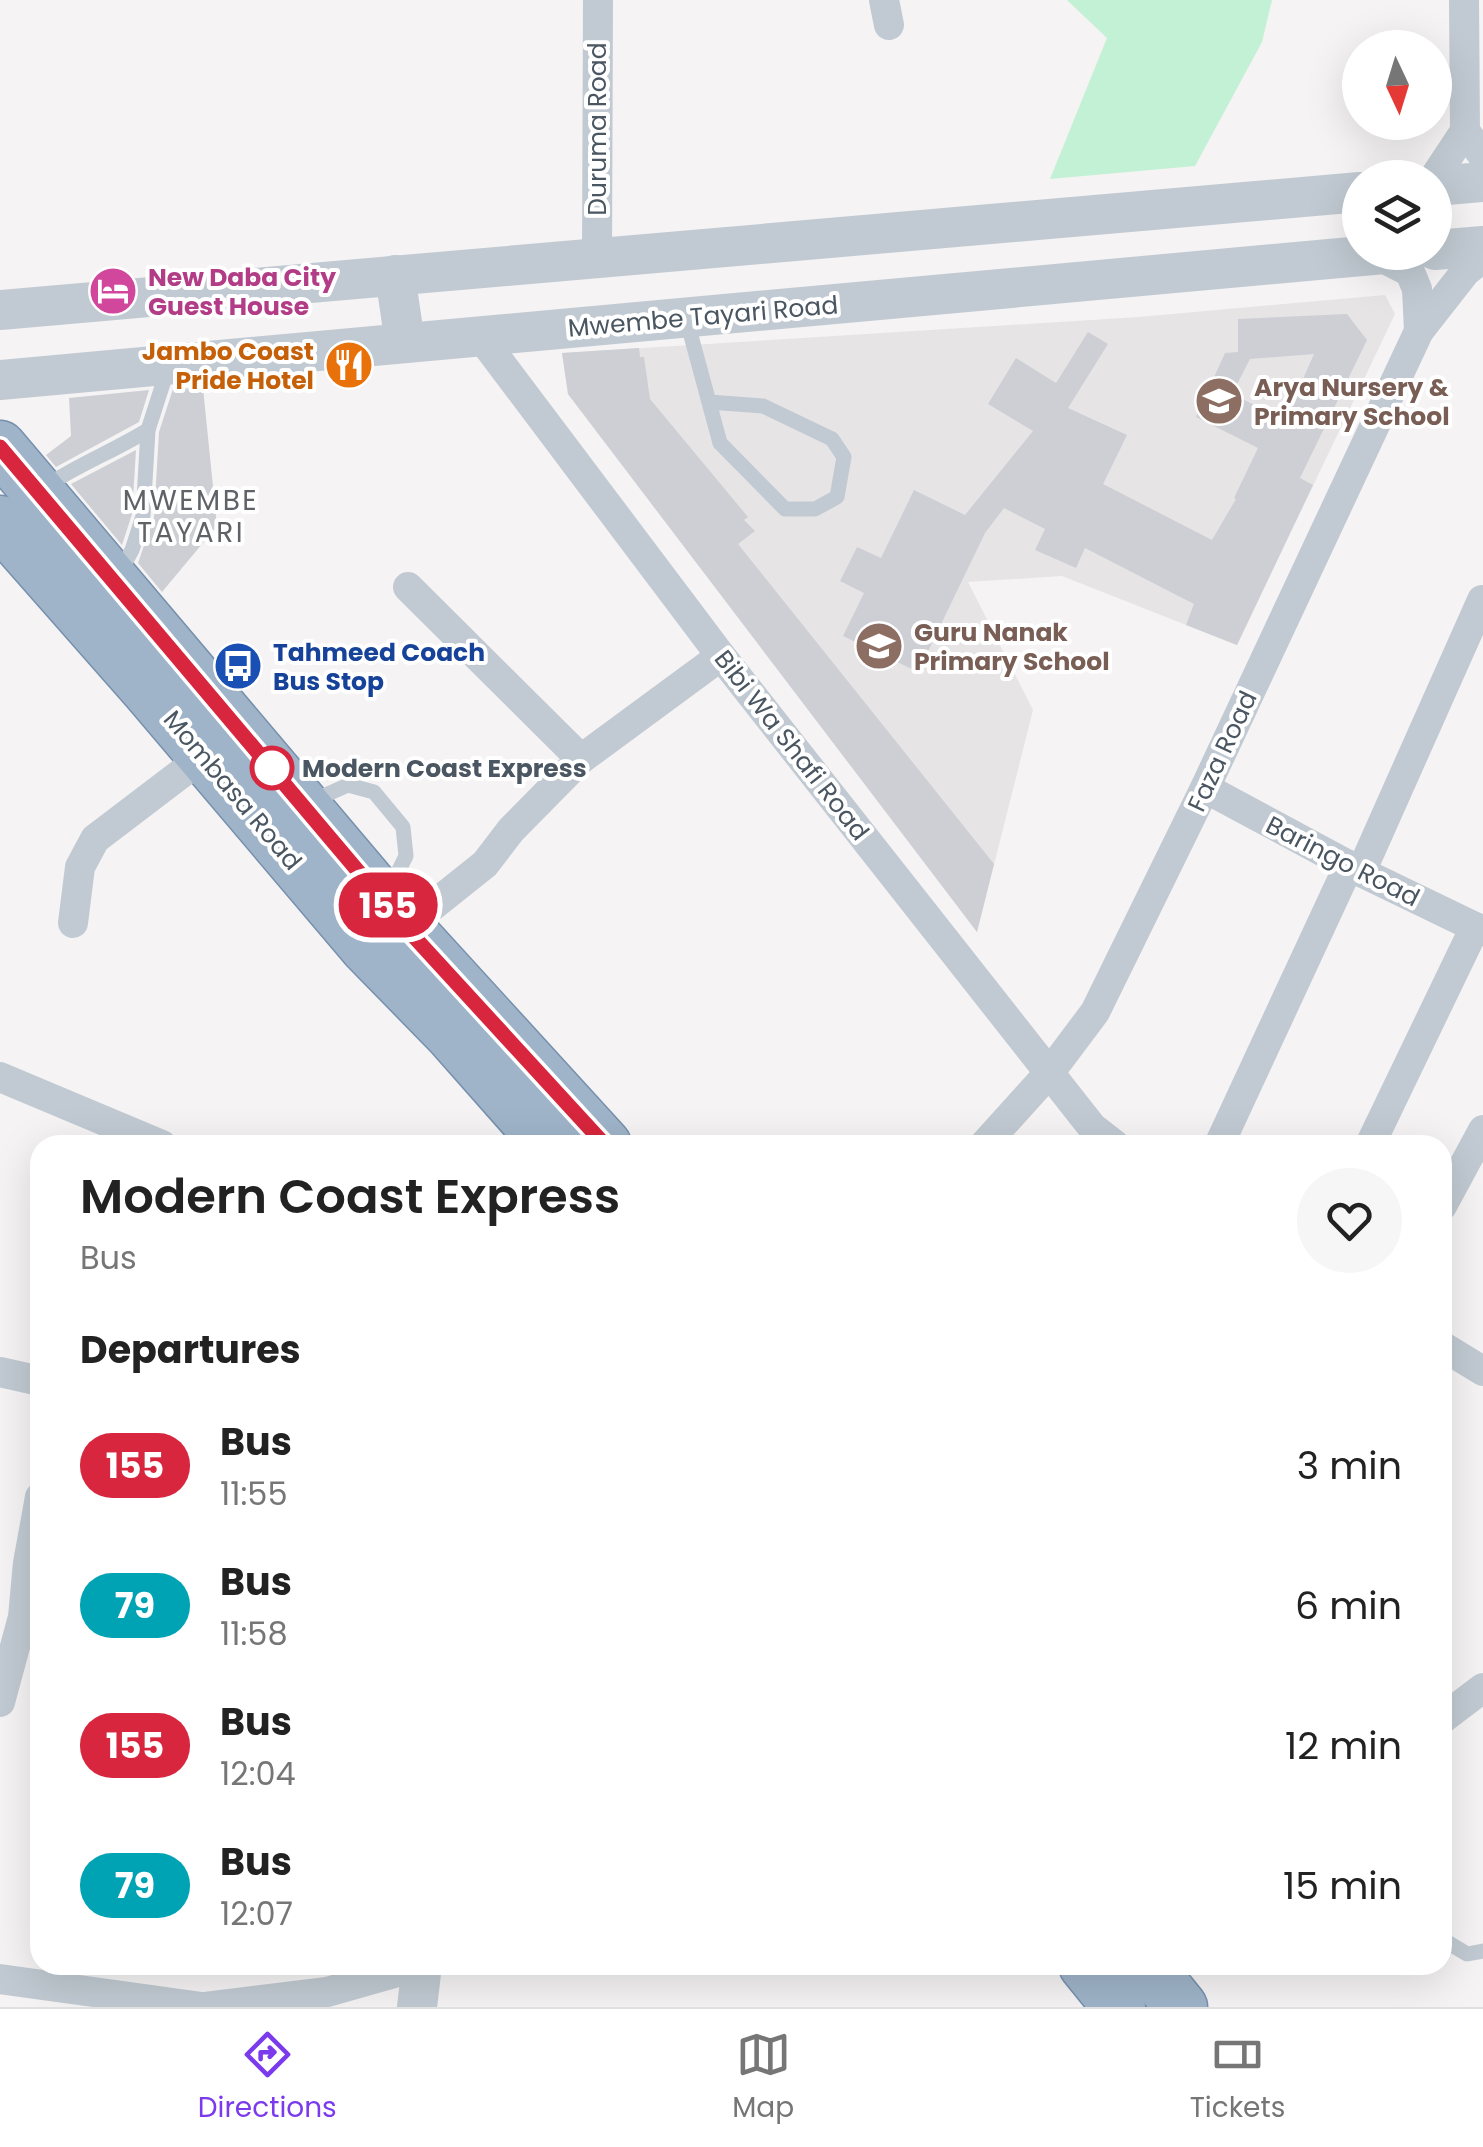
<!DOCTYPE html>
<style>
body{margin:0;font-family:Poppins,sans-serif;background:#f6f6f6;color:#222;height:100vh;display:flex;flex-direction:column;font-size:38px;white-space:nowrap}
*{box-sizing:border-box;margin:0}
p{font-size:32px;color:#767676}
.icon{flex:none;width:55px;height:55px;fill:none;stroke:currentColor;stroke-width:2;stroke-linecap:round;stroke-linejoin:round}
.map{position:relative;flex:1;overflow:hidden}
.drawer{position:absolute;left:30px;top:1135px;width:1422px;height:840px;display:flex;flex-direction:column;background:#fff;border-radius:30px;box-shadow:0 10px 40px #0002}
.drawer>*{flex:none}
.badge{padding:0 20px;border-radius:32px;font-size:35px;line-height:65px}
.needle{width:65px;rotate:176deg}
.tools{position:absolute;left:1342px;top:30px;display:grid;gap:20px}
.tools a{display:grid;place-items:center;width:110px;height:110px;border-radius:50%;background:#fff;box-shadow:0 10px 40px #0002;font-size:50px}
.map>.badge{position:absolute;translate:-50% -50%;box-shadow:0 0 0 5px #fff}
h2{padding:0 50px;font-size:38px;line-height:90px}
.round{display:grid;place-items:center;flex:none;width:105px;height:105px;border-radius:52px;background:#f6f6f6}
.summary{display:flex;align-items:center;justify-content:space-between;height:170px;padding:0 50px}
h1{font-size:48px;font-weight:600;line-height:75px}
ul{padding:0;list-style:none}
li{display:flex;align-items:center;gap:30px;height:140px;padding:0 50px}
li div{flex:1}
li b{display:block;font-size:38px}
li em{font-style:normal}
li .badge{min-width:110px;font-weight:700;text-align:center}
.menu{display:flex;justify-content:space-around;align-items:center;height:140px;border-top:2px solid #e0e0e0;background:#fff;font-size:28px;color:#767676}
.menu a{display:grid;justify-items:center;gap:5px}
.menu .on{color:#7c3aed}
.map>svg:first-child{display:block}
.education{fill:#e6e4e5}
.green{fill:#c3f1d5}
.building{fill:#cdcfd5;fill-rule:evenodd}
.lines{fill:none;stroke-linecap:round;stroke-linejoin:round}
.trunk-casing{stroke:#7690ad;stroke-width:55}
.service{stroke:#c1cad2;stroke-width:15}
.minor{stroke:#c1cad2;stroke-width:30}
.tertiary{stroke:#c1cad2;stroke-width:40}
.trunk{stroke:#9fb4c9;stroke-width:52}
.line-casing{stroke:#fff;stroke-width:22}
.line{stroke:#d7263d;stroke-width:15}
.stop-dot{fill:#fff;stroke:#d7263d;stroke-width:5}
.labels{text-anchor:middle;stroke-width:8;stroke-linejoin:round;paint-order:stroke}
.street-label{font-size:25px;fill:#4a5661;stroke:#fff}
.hotel-label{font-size:25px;font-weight:bold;fill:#b23c85;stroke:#fff;text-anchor:start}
.food-label{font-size:25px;font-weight:bold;fill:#c56008;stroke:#fff;text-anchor:end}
.education-label{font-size:25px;font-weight:bold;fill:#785e54;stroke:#fff;text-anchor:start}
.transit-label{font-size:25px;font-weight:bold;fill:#164399;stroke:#fff;text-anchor:start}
.stop-label{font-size:25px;font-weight:bold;fill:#4a5661;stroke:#fff;text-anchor:start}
.neighbourhood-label{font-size:28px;letter-spacing:2.5px;fill:#5f6368;stroke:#fff}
</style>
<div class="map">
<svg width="1483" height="2007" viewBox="0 0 1483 2007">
<rect width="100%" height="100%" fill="#f5f3f3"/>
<polygon class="education" points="1385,295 1395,314 1237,645 1062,576 968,582 1033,710 977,932 568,394 562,353 1139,317"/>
<polygon class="green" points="1067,0 1272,0 1262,42 1195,166 1050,179 1107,38"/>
<g class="building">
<path d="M1347 314 1367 340 1300 478 1313 485 1237 645 1186 625 1194 604 1085 548 1076 568 1035 550 1045 529 1004 508 985 533 918 672 843 636 864 593 840 581 857 547 881 558 914 490 965 515 1033 431 988 404 1016 358 1056 383 1088 332 1108 344 1068 408 1127 435 1103 484 1212 540 1236 499 1234 498 1258 448 1196 417 1225 353 1238 352V319ZM1314 354 1285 420 1232 394 1250 359Z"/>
<polygon points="639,348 640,357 644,357 650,399 748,517 744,520 755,531 738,544 994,864 977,932 568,394 562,353"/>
<polygon points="203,388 217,526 162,592 138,563 154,517 159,432 173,389"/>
<polygon points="149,390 139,422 56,467 46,455 71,436 69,398"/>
<polygon points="136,450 132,514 122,545 71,484"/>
</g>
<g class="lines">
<g class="trunk-casing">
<g id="trunk">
<polyline points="0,447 406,927 605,1145"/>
<polyline points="0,522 148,690 366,947 451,1034 549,1145"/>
<polyline points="1085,1965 1119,2007"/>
<polyline points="1147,1965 1181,2007"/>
</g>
</g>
<g class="service">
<polyline points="687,321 720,443 785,509 815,509 837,497 844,457 832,439 763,406 709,402"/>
<path d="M43 488C77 465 114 451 148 430"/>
<polyline points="120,572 132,550 143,516 148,430 168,368"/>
<polyline points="312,801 348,785 374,792 403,827 406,856 388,892"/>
<polyline points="1442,1939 1467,1954 1483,1951"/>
</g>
<g class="minor">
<polyline points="884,0 889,25"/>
<polyline points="1465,131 1483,156"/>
<polyline points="1434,178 1465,131 1464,0"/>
<polyline points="1377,255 1410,272 1417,289 1419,331"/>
<polyline points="597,258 598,0"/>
<polyline points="480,336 721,656 1092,1127 1115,1145"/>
<polyline points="408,587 581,759"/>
<polyline points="1205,788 1361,872 1483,931"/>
<polyline points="1361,872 1482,600"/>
<polyline points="73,923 80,867 95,839 204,756"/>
<polyline points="406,927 485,864 511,830 581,759 721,656"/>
<polyline points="0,1077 162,1145"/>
<polyline points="984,1145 1050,1072 1095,1012 1205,788 1419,331 1466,271 1483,258"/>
<polyline points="1219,1145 1349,865"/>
<polyline points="1370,1145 1475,927"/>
<polyline points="1442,1206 1483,1130"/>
<polyline points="1442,1346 1483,1371"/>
<polyline points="0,1372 40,1381"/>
<polyline points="0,1702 23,1617 28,1563 40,1497"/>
<polyline points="1442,1719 1483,1688"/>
<polyline points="0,1979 202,2007"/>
<polyline points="205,2007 327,1992 422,1965"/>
</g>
<g class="tertiary">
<polyline points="1435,186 1483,182"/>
<polyline points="1435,250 1483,246"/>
<polyline points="395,275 405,343"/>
<polyline points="0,310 1360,192"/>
<polyline points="0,380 1406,252"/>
<polyline points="417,2007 422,1965"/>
</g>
<use href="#trunk" class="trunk"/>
</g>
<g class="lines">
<g class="line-casing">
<polyline id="line" points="0,447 406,928 605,1145"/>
</g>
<use href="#line" class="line"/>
</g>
<defs>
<g id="hotel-disc" transform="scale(2.5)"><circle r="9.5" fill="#d1479c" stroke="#fff"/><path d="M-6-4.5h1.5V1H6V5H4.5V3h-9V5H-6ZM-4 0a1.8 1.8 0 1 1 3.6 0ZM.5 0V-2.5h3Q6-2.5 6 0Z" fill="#fff"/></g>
<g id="restaurant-disc" transform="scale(2.5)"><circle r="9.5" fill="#e8710a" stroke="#fff"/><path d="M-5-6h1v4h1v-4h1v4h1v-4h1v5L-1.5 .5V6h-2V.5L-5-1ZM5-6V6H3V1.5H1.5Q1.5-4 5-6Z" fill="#fff"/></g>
<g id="school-disc" transform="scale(2.5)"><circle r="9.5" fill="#8d6e63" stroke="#fff"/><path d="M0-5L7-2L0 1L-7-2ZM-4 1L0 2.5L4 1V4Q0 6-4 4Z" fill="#fff"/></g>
<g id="bus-disc" transform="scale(2.5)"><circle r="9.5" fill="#1a4fb4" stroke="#fff"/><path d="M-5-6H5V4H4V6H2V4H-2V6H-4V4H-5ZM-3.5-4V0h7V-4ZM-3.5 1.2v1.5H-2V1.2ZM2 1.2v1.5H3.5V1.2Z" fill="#fff"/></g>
</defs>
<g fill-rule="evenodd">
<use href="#hotel-disc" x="113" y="291"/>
<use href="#restaurant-disc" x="349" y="365"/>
<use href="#school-disc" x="1219" y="401"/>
<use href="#school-disc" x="879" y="646"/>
<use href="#bus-disc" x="238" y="666"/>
</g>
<circle class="stop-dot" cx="272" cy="768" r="20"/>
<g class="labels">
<g class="street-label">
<text transform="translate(597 129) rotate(-90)" y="9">Duruma Road</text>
<text transform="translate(703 316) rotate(-5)" y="9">Mwembe Tayari Road</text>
<text transform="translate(792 745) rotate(52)" y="9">Bibi Wa Shafi Road</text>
<text transform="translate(1222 751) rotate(-65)" y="9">Faza Road</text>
<text transform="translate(233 790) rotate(50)" y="9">Mombasa Road</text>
<text transform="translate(1343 861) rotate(27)" y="9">Baringo Road</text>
</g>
<g class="hotel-label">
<text x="148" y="286">New Daba City<tspan x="148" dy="29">Guest House</tspan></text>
</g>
<g class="food-label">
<text x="314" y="360">Jambo Coast<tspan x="314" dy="29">Pride Hotel</tspan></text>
</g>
<g class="education-label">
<text x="1254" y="396">Arya Nursery &amp;<tspan x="1254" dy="29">Primary School</tspan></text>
<text x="914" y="641">Guru Nanak<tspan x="914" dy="29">Primary School</tspan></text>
</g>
<g class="transit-label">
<text x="273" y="661">Tahmeed Coach<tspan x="273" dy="29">Bus Stop</tspan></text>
</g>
<g class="stop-label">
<text x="302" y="777">Modern Coast Express</text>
</g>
<g class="neighbourhood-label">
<text x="191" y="510">MWEMBE<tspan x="191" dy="32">TAYARI</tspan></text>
</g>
</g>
</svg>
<div class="tools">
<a><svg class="needle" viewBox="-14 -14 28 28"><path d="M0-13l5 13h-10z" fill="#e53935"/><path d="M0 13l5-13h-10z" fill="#767676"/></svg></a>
<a><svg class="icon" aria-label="layers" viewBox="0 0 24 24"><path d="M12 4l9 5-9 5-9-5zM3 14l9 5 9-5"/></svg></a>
</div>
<b class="badge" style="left:388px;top:905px;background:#d7263d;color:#fff">155</b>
<section class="drawer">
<div class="summary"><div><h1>Modern Coast Express</h1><p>Bus</p></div><a class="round"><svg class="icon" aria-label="heart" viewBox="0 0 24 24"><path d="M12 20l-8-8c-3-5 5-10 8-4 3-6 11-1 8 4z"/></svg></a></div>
<h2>Departures</h2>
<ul>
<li><span class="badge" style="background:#d7263d;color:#fff">155</span><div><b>Bus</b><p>11:55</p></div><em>3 min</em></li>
<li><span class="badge" style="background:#00a3b4;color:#fff">79</span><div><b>Bus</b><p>11:58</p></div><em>6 min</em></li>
<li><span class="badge" style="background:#d7263d;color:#fff">155</span><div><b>Bus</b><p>12:04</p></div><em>12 min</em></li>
<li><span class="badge" style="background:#00a3b4;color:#fff">79</span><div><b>Bus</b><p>12:07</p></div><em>15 min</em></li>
</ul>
</section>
</div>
<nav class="menu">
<a class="on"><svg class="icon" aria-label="directions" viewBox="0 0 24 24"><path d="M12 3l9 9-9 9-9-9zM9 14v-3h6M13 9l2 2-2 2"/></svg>Directions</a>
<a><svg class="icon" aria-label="map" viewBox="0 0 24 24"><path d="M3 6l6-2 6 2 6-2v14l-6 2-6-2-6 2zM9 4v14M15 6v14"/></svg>Map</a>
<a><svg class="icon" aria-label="tickets" viewBox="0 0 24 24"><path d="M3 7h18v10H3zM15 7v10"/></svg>Tickets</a>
</nav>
